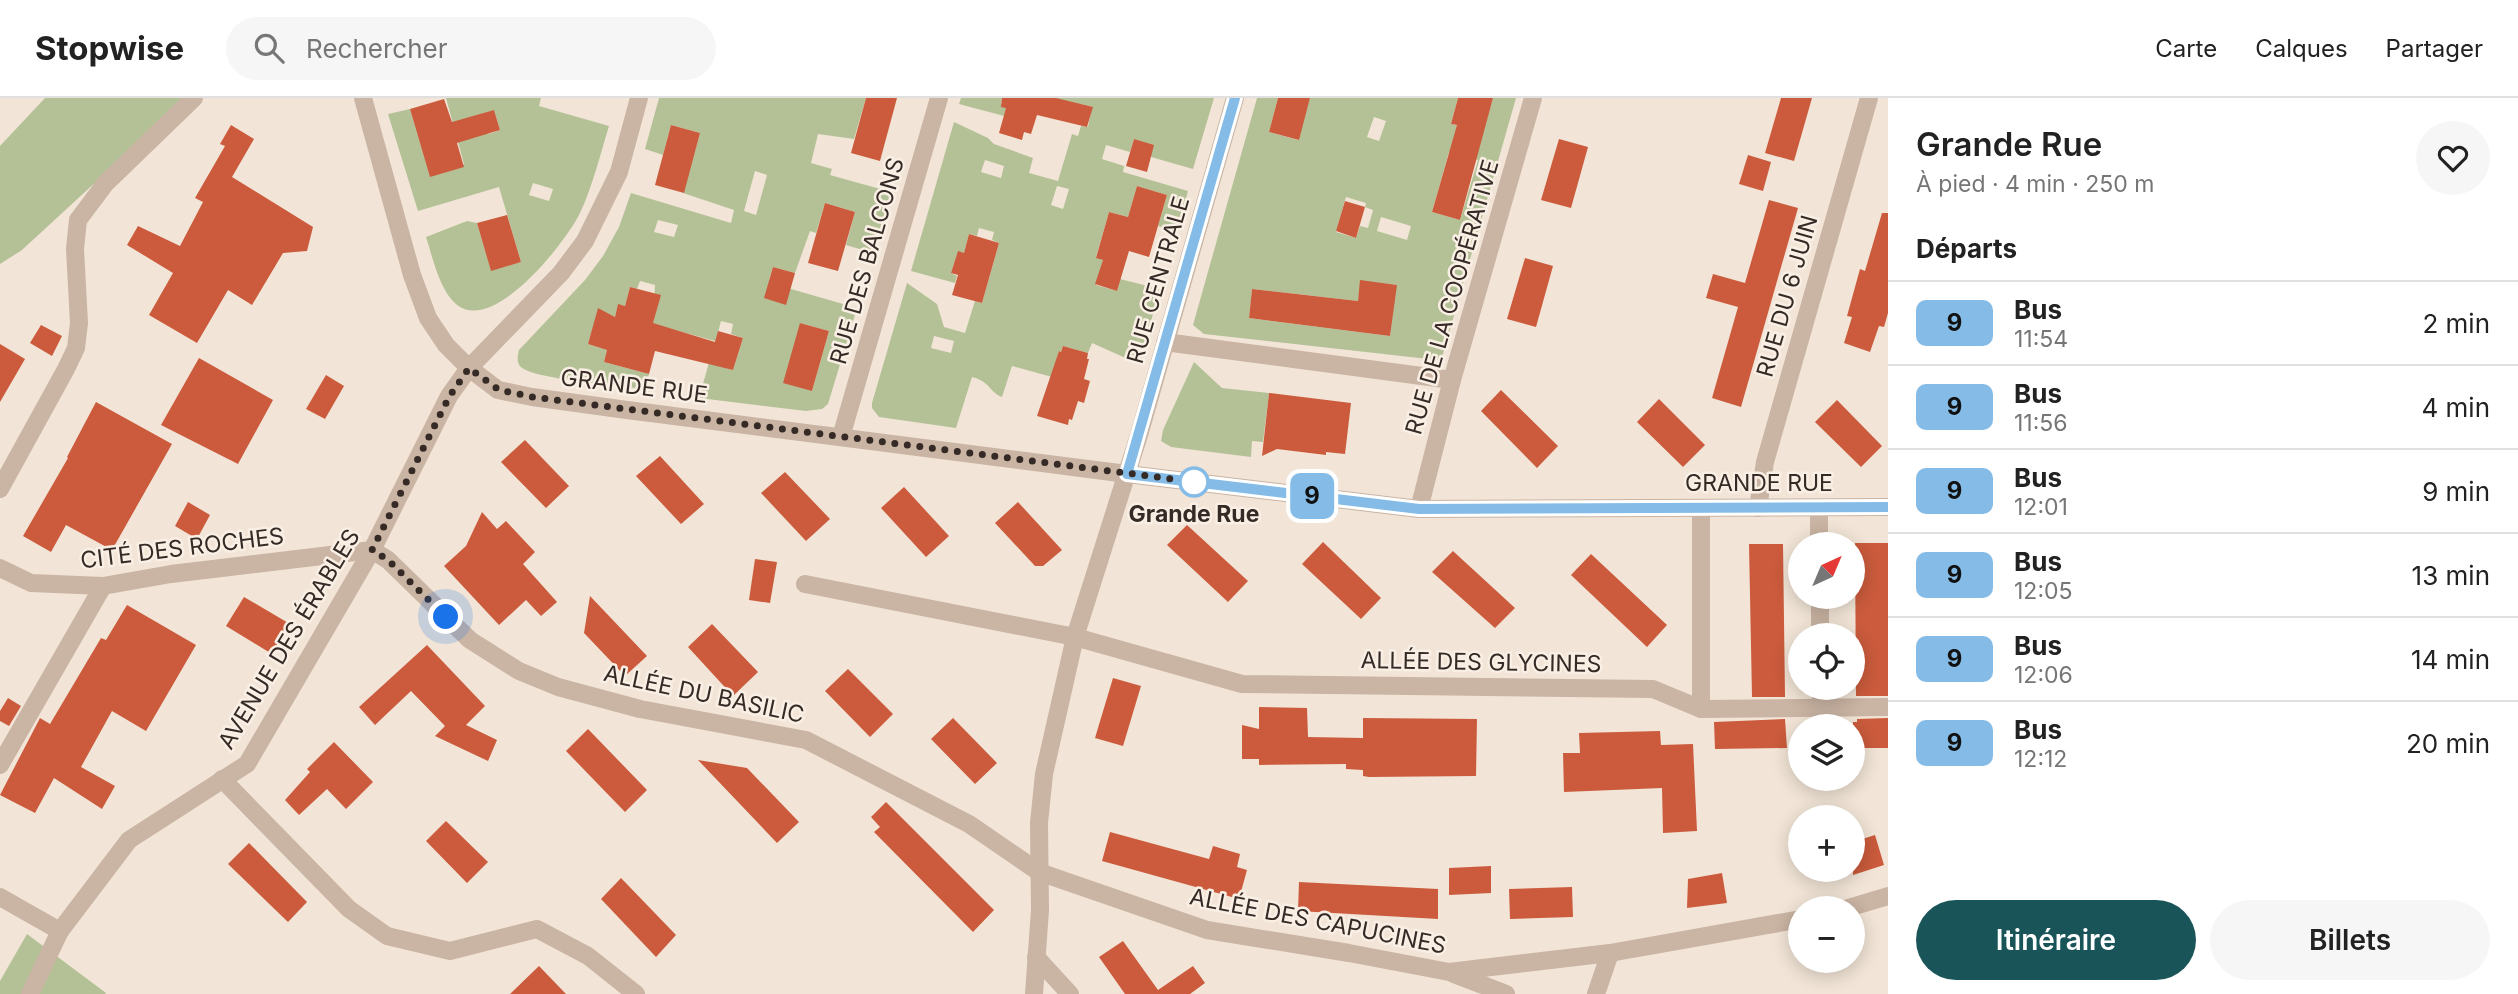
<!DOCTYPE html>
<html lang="fr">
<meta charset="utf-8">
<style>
body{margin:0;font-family:Inter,sans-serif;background:#f6f6f6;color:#222;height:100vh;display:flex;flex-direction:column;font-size:26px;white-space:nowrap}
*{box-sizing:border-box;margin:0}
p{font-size:23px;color:#767676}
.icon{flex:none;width:38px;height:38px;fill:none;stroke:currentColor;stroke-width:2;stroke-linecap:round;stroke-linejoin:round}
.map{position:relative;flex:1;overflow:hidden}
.sheet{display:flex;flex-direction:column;background:#fff;width:630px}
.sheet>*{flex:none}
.badge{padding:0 14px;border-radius:10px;font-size:24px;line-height:46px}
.needle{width:46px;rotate:44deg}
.tools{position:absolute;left:1788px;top:434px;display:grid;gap:14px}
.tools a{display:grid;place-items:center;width:77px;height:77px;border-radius:50%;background:#fff;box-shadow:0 4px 18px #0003;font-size:35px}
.you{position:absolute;width:35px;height:35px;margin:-18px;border:5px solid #fff;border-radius:50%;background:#1a73e8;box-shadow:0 0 0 10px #1a73e833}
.map>.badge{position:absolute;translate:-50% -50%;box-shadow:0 0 0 4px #fff}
h2{padding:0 28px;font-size:26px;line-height:63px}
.round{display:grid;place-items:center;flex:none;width:74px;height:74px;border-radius:37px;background:#f6f6f6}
.overview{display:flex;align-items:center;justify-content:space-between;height:119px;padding:0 28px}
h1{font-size:33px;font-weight:600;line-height:52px}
.primary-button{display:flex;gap:14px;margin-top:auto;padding:14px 28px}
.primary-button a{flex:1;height:80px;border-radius:42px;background:#195558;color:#fff;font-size:28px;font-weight:600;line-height:80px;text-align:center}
.primary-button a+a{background:#f6f6f6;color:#222}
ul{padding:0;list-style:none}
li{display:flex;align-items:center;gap:21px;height:84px;padding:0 28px;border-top:2px solid #e0e0e0}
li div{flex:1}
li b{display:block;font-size:26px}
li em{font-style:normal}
li .badge{min-width:77px;font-weight:700;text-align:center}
header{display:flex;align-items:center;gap:42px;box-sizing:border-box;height:98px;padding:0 35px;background:#fff;border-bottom:2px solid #e0e0e0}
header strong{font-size:33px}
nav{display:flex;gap:38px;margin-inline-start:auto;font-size:24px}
.search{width:490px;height:63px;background:#f6f6f6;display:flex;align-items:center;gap:18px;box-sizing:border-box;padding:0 24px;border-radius:38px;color:#767676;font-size:26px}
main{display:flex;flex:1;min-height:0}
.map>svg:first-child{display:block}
.green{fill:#b4c197;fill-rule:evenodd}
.building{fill:#cb5b3c}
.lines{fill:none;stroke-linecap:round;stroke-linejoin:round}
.minor{stroke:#cab4a3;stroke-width:18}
.line-casing{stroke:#fff;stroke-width:16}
.line{stroke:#85bce7;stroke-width:10}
.walk{stroke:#352a25;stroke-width:7;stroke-dasharray:0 12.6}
.stop-dot{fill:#fff;stroke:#85bce7;stroke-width:3.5}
.labels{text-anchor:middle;stroke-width:5;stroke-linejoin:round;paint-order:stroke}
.street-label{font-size:23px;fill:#352a25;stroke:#faefe4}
.stop-label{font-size:23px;font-weight:bold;fill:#352a25;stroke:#faefe4}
</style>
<header>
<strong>Stopwise</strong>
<div class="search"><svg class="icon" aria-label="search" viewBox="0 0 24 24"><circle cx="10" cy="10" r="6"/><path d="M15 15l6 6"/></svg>Rechercher</div>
<nav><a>Carte</a><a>Calques</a><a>Partager</a></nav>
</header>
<main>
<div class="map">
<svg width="1888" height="896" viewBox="0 0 1888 896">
<rect width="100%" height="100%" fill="#f2e5d7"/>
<g class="green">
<polygon points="45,0 187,0 22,152 0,166 0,48"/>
<path d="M446 0H541L539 8 609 28C600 57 593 87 580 115 566 144 494 236 457 207 439 192 433 160 426 139L467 123 477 125 491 172 521 164 499 89 418 113 388 16 410 11 430 78 464 66ZM494 12 500 32 489 36 482 16ZM533 85 553 91 549 103 529 97Z"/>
<path d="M659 0H866L854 41 818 36 811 65 832 71 830 77 891 94 873 155 846 147 855 114 825 105 816 135 810 133 795 175 773 169 769 182 791 191 857 210 828 306 822 311 806 313 699 300 715 243 653 226 655 187 640 183 637 191 630 189 625 208 618 207 615 219 599 211 588 246 607 252 604 264 649 276 644 291C624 288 529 281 520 268 516 263 518 257 519 252L585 182 603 158 619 129 631 95 731 125 734 112 683 95 700 35 671 27 663 57 645 51ZM755 73 767 77 756 117 744 113ZM658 122 678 127 674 139 654 134ZM721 223 733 226 731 236 743 240 733 272 710 265ZM800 225 829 233 812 293Z"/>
<polygon points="961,0 1002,0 1001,6 1007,8 1004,18 959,6"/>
<path d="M1041 0H1214L1193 71 1151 59 1134 41 1130 54 1106 47 1102 61 1124 68 1123 74 1188 93 1177 134 1158 128 1167 97 1137 88 1128 119 1109 114 1096 159 1103 162 1096 187 1117 193 1120 181 1160 191 1139 266 1092 245 1088 255 1063 248 1061 254 1059 253 1052 279 1012 268 1002 299C989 294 991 284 972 279L956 330 879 319 872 310V305L907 185 937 206 944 229 965 235 975 203 982 205 999 145 992 142 994 134 979 130 977 138 969 136 964 155 958 154 951 175 957 178 955 185 911 173 954 24 988 40 994 46 1033 60 1029 75 1058 83 1072 36 1078 38 1081 28 1088 29 1092 9 1080 6 1078 16ZM985 62 1004 68 1001 80 981 74ZM1057 88 1069 91 1063 111 1051 107ZM934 238 954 243 951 255 931 250Z"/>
<path d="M1257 0H1278L1269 34 1298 42 1310 0H1458L1451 26 1483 34 1493 0H1516L1443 256 1437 262 1204 236 1193 227ZM1374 19 1386 23 1379 43 1367 39ZM1449 54 1478 62 1460 122 1432 114ZM1346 99 1366 105 1365 109 1373 112 1368 130 1360 128 1356 140 1336 134ZM1381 119 1411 128 1407 142 1377 133ZM1361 183 1396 187 1390 238 1249 220 1252 191 1358 203Z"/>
<polygon points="1194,264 1222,290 1269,295 1263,344 1252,343 1251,359 1171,349 1161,343 1163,332"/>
<polygon points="27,836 106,895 105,896 0,896 0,883"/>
</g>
<g class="building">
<polygon points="866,0 897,0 880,63 851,55"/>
<polygon points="1002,0 1056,0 1093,9 1087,29 1037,17 1031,36 1024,34 1022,42 999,35 1006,10 1001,9"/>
<polygon points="1278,0 1310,0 1299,42 1269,34"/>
<polygon points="1458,0 1493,0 1460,122 1432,114 1457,27 1451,26"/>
<polygon points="1781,0 1812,0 1794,63 1765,55"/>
<polygon points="444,1 452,24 494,12 500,32 457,45 464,69 430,79 410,11"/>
<polygon points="231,27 254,41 232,79 313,129 307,153 283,155 252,207 228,192 197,245 149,217 173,175 127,147 138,128 180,148 203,104 195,100 225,48 220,46"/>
<polygon points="671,27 700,35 684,95 655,87"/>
<polygon points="1134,41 1154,47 1147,74 1126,68"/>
<polygon points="1559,41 1588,49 1571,110 1541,102"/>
<polygon points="1748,57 1771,64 1763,93 1739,86"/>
<polygon points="1137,88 1167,97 1149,159 1129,153 1117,193 1095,186 1103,162 1096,160 1109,114 1128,119"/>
<polygon points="1769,102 1798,110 1741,309 1712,300 1738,209 1706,200 1713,176 1745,185"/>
<polygon points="1345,103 1365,109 1356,140 1336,133"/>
<polygon points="825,105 855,114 838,173 808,165"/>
<polygon points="1882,115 1888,115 1888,215 1884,229 1879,228 1870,254 1844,245 1852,219 1847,218 1860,171 1865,173"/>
<polygon points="507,117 521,164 491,173 477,125"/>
<polygon points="969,136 999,145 982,205 952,197 958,177 951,175 958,153 964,155"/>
<polygon points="1525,160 1553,168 1536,229 1507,221"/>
<polygon points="773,169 795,175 786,207 764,200"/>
<polygon points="1360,182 1397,187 1390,238 1249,220 1252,191 1358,203"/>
<polygon points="630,189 661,197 653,225 715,244 718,233 743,240 733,272 655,253 649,276 604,264 607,252 588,246 598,210 615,219 618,206 625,208"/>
<polygon points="800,225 829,233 812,293 783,285"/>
<polygon points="41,227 62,238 52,258 30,245"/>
<polygon points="0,246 25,261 0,304"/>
<polygon points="1063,248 1088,255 1087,261 1089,261 1084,281 1090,283 1084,305 1078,303 1072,322 1069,321 1068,327 1037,318 1059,253 1061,254"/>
<polygon points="199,260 273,302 238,366 161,327"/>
<polygon points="326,277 344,288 325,321 306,311"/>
<polygon points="1501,292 1558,348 1537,370 1481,313"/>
<polygon points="1269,295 1351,305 1345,356 1326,354 1326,357 1277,351 1262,358"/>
<polygon points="1659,301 1705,347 1683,369 1637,324"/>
<polygon points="1837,302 1882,348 1861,369 1815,324"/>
<polygon points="96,304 172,346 112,452 66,427 51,454 23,438 68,360 67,359"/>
<polygon points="525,342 569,388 546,410 501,364"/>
<polygon points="660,358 704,406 681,426 636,378"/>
<polygon points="785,374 830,421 806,443 761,395"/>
<polygon points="904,389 949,438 926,459 881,410"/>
<polygon points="188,404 210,417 197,441 175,428"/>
<polygon points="1018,404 1062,452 1043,468 1035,468 995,425"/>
<polygon points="482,414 497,431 506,423 535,454 523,466 557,504 541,518 526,502 499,527 444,468 466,448"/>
<polygon points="1187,427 1248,483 1228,504 1167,447"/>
<polygon points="1323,444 1381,500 1361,521 1302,466"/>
<polygon points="1855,445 1888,445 1888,598 1856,598"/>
<polygon points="1749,446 1783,446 1785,599 1752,599"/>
<polygon points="1453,453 1515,510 1495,530 1432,474"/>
<polygon points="1591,456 1667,527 1647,549 1571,477"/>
<polygon points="755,461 777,464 770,505 749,502"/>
<polygon points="590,498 647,558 625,578 584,535"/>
<polygon points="244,499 290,526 272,556 226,528"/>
<polygon points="127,507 196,547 146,633 112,613 81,669 115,688 102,711 54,680 35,715 0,697 40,620 50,626 101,540 106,542"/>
<polygon points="712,526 758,574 733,598 688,549"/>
<polygon points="427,547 485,608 466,627 497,642 488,663 435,638 445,628 411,593 375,627 359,609"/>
<polygon points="848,571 893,616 870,639 825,593"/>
<polygon points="1113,580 1141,588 1123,648 1095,640"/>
<polygon points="8,600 21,608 9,628 0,623 0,613"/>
<polygon points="1259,609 1307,610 1308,639 1363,640 1363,620 1477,621 1476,678 1369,679 1363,678 1363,672 1346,671 1346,666 1259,667 1259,661 1242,661 1242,627 1259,631"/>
<polygon points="953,620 997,665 975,686 931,641"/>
<polygon points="1888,620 1888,650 1853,650 1853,624 1857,624 1857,621"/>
<polygon points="1785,621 1787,650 1715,651 1714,624"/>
<polygon points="588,631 647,692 625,714 566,653"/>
<polygon points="1660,633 1661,647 1693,646 1697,733 1663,735 1662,690 1564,694 1563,655 1580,655 1579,635"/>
<polygon points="334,644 373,684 346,711 327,691 299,717 285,702 310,674 307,671"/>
<polygon points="698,662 747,670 799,724 777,745"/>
<polygon points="886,704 994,812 973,834 874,734 880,729 871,719"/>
<polygon points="446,723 488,764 467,785 426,743"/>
<polygon points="1110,734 1209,761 1213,748 1240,756 1237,769 1247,772 1239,801 1102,763"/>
<polygon points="1875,737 1884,767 1853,777 1853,744"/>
<polygon points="249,745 307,804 288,824 228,766"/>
<polygon points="1491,768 1491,795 1449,797 1449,770"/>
<polygon points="1722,775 1727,805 1687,810 1688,781"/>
<polygon points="621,780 676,837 656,859 601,801"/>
<polygon points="1299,784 1438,791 1438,821 1298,813"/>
<polygon points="1572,789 1573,819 1510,821 1509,791"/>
<polygon points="1123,843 1158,892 1193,868 1205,885 1190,896 1125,896 1099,859"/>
<polygon points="539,868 566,896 510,896"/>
</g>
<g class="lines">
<g class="minor">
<polyline points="363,0 412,177 428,220 446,247 469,270 498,292 532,299 627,312 1127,376 1419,411 1888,409"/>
<polyline points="1165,244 1452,282"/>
<polyline points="841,339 939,0"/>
<polyline points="0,391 66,271 76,250 79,225 75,151 78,122 105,86 194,0"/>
<polyline points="1758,410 1765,364 1869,0"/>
<polyline points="1819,410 1819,446"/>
<polyline points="1419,411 1452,282 1533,0"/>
<polyline points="0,470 31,485 103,488 171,476 372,452 388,462 470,542 519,573 558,589 640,611 806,642 969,726 1039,774 1207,832 1349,855 1449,874 1610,855 1801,821"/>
<polyline points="805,486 1075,539 1242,586 1653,591 1701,611 1888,609"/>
<polyline points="1820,499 1820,537"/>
<polyline points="1821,590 1821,610"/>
<polyline points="1701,611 1701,410"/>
<polyline points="0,667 103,488"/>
<polyline points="222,681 349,811 387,838 450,853 537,831 588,858 636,896"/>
<polyline points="0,799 60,833"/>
<polyline points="1848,810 1888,798"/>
<polyline points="1036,859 1070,896"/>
<polyline points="1454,876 1506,896"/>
<polyline points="30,896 60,833 129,742 247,666 372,452 449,298 469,270 561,175 585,143 619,74 639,0"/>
<polyline points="1034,896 1040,812 1039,725 1044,676 1075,539 1139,337 1235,0"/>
<polyline points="1596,896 1610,855"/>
</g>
</g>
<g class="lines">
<g class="line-casing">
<polyline id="line" points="1235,0 1127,376 1419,411 1888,409"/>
</g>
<use href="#line" class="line"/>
<polyline class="walk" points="446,519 388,462 372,452 449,299 469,270 499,292 533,299 1196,384 1194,384"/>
</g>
<circle class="stop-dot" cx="1194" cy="384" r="14"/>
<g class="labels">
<g class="street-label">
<text transform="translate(867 163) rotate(-74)" y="8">RUE DES BALCONS</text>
<text transform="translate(1158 182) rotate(-74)" y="8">RUE CENTRALE</text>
<text transform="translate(1787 198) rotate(-74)" y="8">RUE DU 6 JUIN</text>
<text transform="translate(1452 199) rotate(-74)" y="8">RUE DE LA COOPÉRATIVE</text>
<text transform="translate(634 288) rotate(7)" y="8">GRANDE RUE</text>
<text x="1759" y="393">GRANDE RUE</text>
<text transform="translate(182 450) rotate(-7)" y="8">CITÉ DES ROCHES</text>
<text transform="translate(289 541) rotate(-59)" y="8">AVENUE DES ÉRABLES</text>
<text transform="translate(1481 564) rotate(1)" y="8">ALLÉE DES GLYCINES</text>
<text transform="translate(704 596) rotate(12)" y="8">ALLÉE DU BASILIC</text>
<text transform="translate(1318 823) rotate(11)" y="8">ALLÉE DES CAPUCINES</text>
</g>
<g class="stop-label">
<text x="1194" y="424">Grande Rue</text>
</g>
</g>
</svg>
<div class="tools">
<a><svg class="needle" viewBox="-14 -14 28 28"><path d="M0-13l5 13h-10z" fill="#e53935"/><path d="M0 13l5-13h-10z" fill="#767676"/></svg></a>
<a><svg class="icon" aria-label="locate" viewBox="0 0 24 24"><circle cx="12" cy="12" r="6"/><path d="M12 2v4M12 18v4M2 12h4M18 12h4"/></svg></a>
<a><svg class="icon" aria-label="layers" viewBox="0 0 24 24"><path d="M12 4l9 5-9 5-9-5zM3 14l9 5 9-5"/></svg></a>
<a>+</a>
<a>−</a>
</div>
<div class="you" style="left:446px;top:519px"></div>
<b class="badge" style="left:1312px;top:398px;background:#85bce7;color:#111">9</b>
</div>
<section class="sheet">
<div class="overview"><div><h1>Grande Rue</h1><p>À pied · 4 min · 250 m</p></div><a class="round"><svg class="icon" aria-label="heart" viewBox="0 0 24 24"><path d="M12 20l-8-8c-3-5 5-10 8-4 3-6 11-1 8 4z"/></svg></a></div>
<h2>Départs</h2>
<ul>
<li><span class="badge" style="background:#85bce7;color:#111">9</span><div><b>Bus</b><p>11:54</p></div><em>2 min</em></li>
<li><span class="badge" style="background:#85bce7;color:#111">9</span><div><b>Bus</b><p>11:56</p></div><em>4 min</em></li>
<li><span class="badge" style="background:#85bce7;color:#111">9</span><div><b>Bus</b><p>12:01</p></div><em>9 min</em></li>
<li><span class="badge" style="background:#85bce7;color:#111">9</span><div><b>Bus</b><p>12:05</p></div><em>13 min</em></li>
<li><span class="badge" style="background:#85bce7;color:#111">9</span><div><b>Bus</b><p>12:06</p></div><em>14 min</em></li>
<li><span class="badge" style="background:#85bce7;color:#111">9</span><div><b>Bus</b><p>12:12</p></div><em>20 min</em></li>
</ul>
<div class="primary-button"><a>Itinéraire</a><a>Billets</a></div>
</section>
</main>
